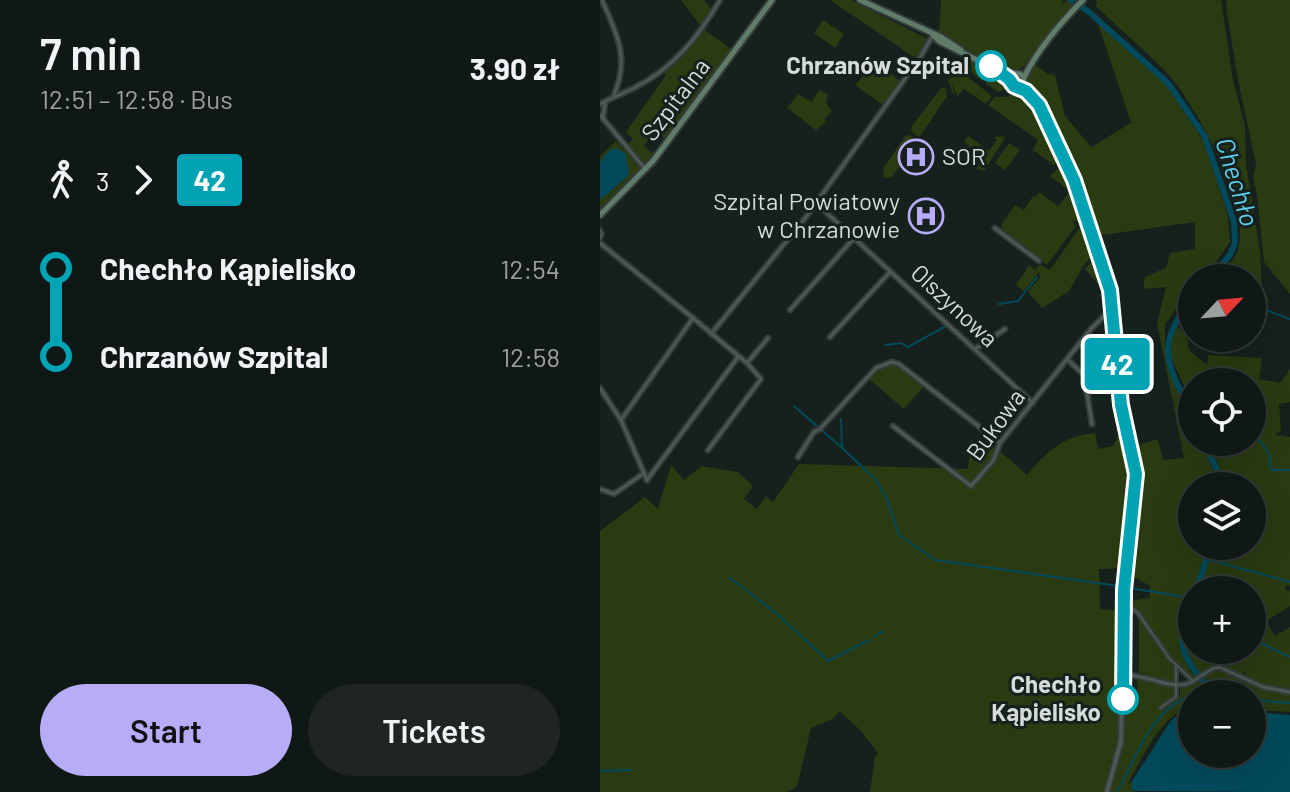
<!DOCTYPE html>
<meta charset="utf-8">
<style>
body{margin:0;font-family:Barlow,sans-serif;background:#1e2523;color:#f1f3f6;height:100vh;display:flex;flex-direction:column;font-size:30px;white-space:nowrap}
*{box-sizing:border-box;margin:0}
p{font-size:26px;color:#9ca0a1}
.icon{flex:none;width:44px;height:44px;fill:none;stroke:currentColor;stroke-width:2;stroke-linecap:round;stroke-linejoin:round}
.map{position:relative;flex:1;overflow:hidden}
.panel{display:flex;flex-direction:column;background:#101816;width:600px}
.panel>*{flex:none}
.badge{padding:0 16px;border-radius:6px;font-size:28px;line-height:52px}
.needle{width:52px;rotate:64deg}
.fabs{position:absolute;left:578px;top:264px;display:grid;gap:16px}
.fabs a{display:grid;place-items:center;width:88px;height:88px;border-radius:50%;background:#101816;box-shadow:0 8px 32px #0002,0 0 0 2px #303735;font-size:40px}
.map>.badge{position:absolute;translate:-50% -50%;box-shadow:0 0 0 4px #fff}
.legs{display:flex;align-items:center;gap:12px;height:88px;padding:0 40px;font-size:26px}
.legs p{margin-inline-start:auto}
.headline{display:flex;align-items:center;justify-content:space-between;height:136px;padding:0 40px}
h1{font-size:44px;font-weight:600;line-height:60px}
.button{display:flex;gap:16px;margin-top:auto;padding:16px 40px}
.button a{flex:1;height:92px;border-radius:48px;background:#b6acf8;color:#111;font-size:32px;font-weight:600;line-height:92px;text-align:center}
.button a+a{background:#1e2523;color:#f1f3f6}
ul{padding:0 40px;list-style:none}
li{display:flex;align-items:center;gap:28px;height:88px;font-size:30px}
li i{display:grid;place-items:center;width:12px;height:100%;margin:0 10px;background:currentColor}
li i::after{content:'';width:20px;height:20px;margin:-10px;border:6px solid;border-radius:50%;background:#101816}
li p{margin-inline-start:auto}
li:first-child i{background:linear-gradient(#0000 50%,currentColor 0)}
li:last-child i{background:linear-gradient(currentColor 50%,#0000 0)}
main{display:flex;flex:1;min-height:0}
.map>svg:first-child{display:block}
.green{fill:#2a3a11}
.water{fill:#024a5b}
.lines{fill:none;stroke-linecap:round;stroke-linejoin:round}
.stream{stroke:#024a5b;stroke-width:2}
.river{stroke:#024a5b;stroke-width:6}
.pedestrian-casing{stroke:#353c39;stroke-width:6}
.minor-casing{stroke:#353c39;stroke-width:7}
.tertiary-casing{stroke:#353c39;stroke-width:8}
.secondary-casing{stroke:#353c39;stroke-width:9}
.pedestrian{stroke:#4d5854;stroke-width:2}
.minor{stroke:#4d5854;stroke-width:3}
.tertiary{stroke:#4d5854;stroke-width:4}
.secondary{stroke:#5f7c69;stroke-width:5}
.line-1-casing{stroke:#fff;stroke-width:18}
.line-1{stroke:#00a3b4;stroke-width:12}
.stop-1-dot{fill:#fff;stroke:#00a3b4;stroke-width:4}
.labels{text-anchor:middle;stroke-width:6;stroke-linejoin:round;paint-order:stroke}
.stop-label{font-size:24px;font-weight:bold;fill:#d5dbd9;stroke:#16201d;text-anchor:end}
.street-label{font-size:24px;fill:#d5dbd9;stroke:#16201d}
.poi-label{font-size:24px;fill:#d5dbd9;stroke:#16201d;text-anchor:start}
.water-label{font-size:26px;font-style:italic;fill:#5cd1f3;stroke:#16201d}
</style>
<main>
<section class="panel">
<div class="headline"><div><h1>7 min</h1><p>12:51 – 12:58 · Bus</p></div><b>3.90 zł</b></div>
<div class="legs"><svg class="icon" aria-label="walk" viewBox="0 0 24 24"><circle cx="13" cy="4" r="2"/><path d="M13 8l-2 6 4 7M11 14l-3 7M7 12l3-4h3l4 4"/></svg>3<svg class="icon" aria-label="forward" viewBox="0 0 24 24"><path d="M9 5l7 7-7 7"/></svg><b class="badge" style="background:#00a3b4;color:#fff">42</b></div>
<ul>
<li><i style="color:#00a3b4"></i><b>Chechło Kąpielisko</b><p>12:54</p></li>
<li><i style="color:#00a3b4"></i><b>Chrzanów Szpital</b><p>12:58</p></li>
</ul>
<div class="button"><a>Start</a><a>Tickets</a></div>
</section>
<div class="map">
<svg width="690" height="792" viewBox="0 0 690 792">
<rect width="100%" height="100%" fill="#16201d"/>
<g class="green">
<polygon points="81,0 104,0 112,10 102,28"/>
<polygon points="230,0 251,0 328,39 327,41 315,58"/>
<polygon points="341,0 463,0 462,5 467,0 474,4 424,66 414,72 379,57 339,32"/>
<path d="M494 0H621L633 80 645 126 646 163 660 251 662 289 669 300 666 307 660 305 652 315V278H614C625 269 636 260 639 245 648 203 596 104 567 73 545 50 519 29 496 6L497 2Z"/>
<polygon points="627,0 690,0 690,294 664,262 657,195 653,178 656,164 637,75 626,6"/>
<polygon points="223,20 244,34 235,48 214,33"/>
<path d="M498 24 566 84 604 142 628 216 630 242 605 278H592V295L585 292 584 297 565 325V348L570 371 592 418V442H602L619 486H592V546H609L594 590H592C592 629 563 639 597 678L594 680 567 655 537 611 527 607V599L529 601 550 598V586L530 575 540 480 535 446 558 439 563 460 584 458 557 323 566 287 543 289 545 277 566 268 570 253 595 249V222L496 236 468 161 427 78 434 64 448 74 455 75 465 116 491 147 531 123Z"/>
<polygon points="105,30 134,51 67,141 55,131 44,146 55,156 47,165 44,165 27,145 33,139 26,132 66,75 63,70 90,48"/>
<polygon points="365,56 381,68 383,82 369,70 360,68 361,59"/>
<polygon points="276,62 300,81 283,105 255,85"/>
<polygon points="384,68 405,78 407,89 398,92 386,84"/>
<polygon points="363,73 392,96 386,104 364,89 357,96 352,82 355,96 353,94 348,80 356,74"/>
<polygon points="345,87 347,96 321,135 317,136 311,131 312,126 341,88"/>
<polygon points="219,90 228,94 226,103 232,111 225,118 226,122 216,130 187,108 198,94 212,102"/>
<path d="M418 90C437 95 456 141 461 159L454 165 433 150 438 140 388 105 395 97H407Z"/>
<polygon points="311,135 313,139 298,161 300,166 292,177 284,178 283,169 305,136"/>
<polygon points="368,136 389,151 397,140 394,137 402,136 405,138 384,171 376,169 384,157 364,142"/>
<polygon points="16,141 40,167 40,172 0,210 0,156"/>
<polygon points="409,143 420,150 405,170 395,163"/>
<polygon points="461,166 483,222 478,223 472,219 476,226 447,265 402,229 401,225 415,205 424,210 433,196 435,197 439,192 458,206 470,191 450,176"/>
<polygon points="480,227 484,234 489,232 495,252 484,265 469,291 442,308 428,292 440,277 439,272 424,291 416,285 429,265 437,271 436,268 440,265 450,270"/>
<polygon points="496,256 498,257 506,282 497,283 485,269"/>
<polygon points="575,324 587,336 589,350 607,365 608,355 662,358 659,379 680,383 690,369 690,402 679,404 681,431 675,435 690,437 690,586 687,585 684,589 689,592 690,589 690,606 666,621 675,636 690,627 690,690 663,686 645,678 646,669 642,676 624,667 614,665 601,675 587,660 582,643 582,634 592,605 592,650 617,650 623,656 639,655 641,650 648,650 648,656 653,640 668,646 652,638 652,590 597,590 612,546 652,546 652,486 622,486 619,476 622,473 609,442 652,442 652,382 592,382 592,404 569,353"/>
<polygon points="288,365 298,365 324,386 304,409 269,379 278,369"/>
<path d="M523 426 531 456 532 479 521 568 499 569 500 609 519 611 520 740 506 792H270L275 757 278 753 260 730 239 711 233 719 211 728 197 787 187 792H0V531L45 497 58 509 71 465 84 480 102 466 138 472 153 486 144 499 157 509 166 496 173 502 199 464 368 469 371 439 388 452 393 445 427 475C447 451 463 436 495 433L498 449 513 446Z"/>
<polygon points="527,609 535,612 531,618 531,672 527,672"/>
<polygon points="536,612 575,665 575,683 537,672 539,670 539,619"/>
<polygon points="616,669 628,672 662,689 690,694 690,712 652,710 652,694 611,694 614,690 603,677"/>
<path d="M531 677 530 702 534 704 538 702 537 677 574 686 575 700 580 696V687L599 679 606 694H592V707C560 715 543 758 527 785L532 781 535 792H511L524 742 526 678Z"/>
</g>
<g class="water">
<polygon points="17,148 26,155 29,175 0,200 0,162 10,150"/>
<polygon points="592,709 592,754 652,754 652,712 690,715 690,792 532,791 532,781 570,722 577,715"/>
</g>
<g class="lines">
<g class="stream">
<polyline points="469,1 470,0"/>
<path d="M442 100C465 143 482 190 497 237"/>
<polyline points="652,289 657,289 662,295"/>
<polyline points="399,304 418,301 437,277"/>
<polyline points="669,311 690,319"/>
<polyline points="285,345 301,343 308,347 346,326"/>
<polyline points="582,393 584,393"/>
<polyline points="194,406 241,447"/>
<polyline points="241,419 242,448 275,479 286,497 299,535 335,560 518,586"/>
<polyline points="652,430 669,454 671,470 690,470"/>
<polyline points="533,471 533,481"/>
<polyline points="607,559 690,582"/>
<polyline points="130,578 177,614 228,661 269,640"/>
<polyline points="521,585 530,516"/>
<polyline points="529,588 586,597 592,596"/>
<polyline points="585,623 587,625"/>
<polyline points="589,627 591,630"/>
<polyline points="274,637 283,631"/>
<polyline points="655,640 690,657"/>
<polyline points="652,700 690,703"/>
<polyline points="0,771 31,770"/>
<path d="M517 792C535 759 553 706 592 696"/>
</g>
<g class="river">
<polyline points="471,0 489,12 568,83 605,137 634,222 635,243 630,255 610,278"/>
<path d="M592 299C552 347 569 365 592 415"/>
<polyline points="604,442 618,472 615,476 620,486"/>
<polyline points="596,590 611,546"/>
<path d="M592 601C582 632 574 644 596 672 602 680 608 685 609 694"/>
</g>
<g class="pedestrian-casing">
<g id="pedestrian">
<polyline points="0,230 2,234 0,239"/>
<polyline points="526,608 533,609 538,613 569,658 593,681"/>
<polyline points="560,708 576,697 576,666"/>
</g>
</g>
<g class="minor-casing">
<g id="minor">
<path d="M2 0C17 35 30 57 14 95"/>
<path d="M0 104C11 98 22 94 34 88 73 69 99 36 120 0"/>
<polyline points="0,115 46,170"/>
<polyline points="3,118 5,103"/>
<polyline points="216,203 433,403"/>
<polyline points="395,228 439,261"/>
<polyline points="0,243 93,318 147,363 161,379 108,450"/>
<polyline points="190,310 254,238"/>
<polyline points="111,334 206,217 319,59 333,35"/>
<polyline points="230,337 290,272"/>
<polyline points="375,349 405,329"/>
<polyline points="468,360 484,375 492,424"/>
<polyline points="147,363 168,338"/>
<polyline points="0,388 21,420 47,480"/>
<polyline points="21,420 93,318"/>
<polyline points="293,426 371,486 393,461 400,443 491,329 512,308"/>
<polyline points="198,457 214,432 220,429 276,368 292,362 299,364 400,443"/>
<polyline points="47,480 138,357"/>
<polyline points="0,489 14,494 44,473"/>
<path d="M523 675C543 674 560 685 580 685 596 685 604 669 619 667L663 687 690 692"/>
</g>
</g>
<g class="tertiary-casing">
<polyline id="tertiary" points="425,83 443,114 474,180 504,268 511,297 521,405 536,474 524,590 521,741 507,792"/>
</g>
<g class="secondary-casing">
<g id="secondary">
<polyline points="260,0 341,37 361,50"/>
<polyline points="333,35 339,41 399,71 420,74 424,77"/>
<polyline points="403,74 416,87 423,85 424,77"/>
<path d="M424 77C439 48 460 23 483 0"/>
<polyline points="0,215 53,161 172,0"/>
</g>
</g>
<use href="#pedestrian" class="pedestrian"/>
<use href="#minor" class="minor"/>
<use href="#tertiary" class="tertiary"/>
<use href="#secondary" class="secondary"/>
</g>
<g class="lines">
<g class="line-1-casing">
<polyline id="line-1" points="391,66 409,79 414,86 426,91 439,105 474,180 510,290 521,405 536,474 524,590 523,699"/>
</g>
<use href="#line-1" class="line-1"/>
</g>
<defs>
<g id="hospital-ring" transform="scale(1.8)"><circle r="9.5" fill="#16201d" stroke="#b6acf8" stroke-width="1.5"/><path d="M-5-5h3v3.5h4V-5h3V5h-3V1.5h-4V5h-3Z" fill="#b6acf8"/></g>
</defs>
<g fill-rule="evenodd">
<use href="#hospital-ring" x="316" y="157"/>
<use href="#hospital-ring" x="326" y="216"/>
</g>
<g class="stop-1-dot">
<circle cx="391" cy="66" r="14"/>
<circle cx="523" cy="699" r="14"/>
</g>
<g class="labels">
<g class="stop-label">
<text x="369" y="74">Chrzanów Szpital</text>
<text x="501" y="693">Chechło<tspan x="501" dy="28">Kąpielisko</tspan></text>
</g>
<g class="street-label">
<text transform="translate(76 100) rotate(-53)" y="8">Szpitalna</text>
<text transform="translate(354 306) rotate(43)" y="8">Olszynowa</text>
<text transform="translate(396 425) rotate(-54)" y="8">Bukowa</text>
</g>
<g class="poi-label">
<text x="342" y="165">SOR</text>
<text x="300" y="210" text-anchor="end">Szpital Powiatowy<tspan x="300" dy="28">w Chrzanowie</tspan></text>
</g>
<g class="water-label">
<text transform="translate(637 182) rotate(73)" y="9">Chechło</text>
</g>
</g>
</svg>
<div class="fabs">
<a><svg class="needle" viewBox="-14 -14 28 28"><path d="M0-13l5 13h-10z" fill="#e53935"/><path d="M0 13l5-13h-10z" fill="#9ca0a1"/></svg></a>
<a><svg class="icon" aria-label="locate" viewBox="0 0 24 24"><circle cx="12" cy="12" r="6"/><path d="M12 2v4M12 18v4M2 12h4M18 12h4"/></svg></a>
<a><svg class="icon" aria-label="layers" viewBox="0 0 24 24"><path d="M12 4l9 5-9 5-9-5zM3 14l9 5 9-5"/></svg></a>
<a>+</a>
<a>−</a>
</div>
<b class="badge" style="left:517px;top:364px;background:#00a3b4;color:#fff">42</b>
</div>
</main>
